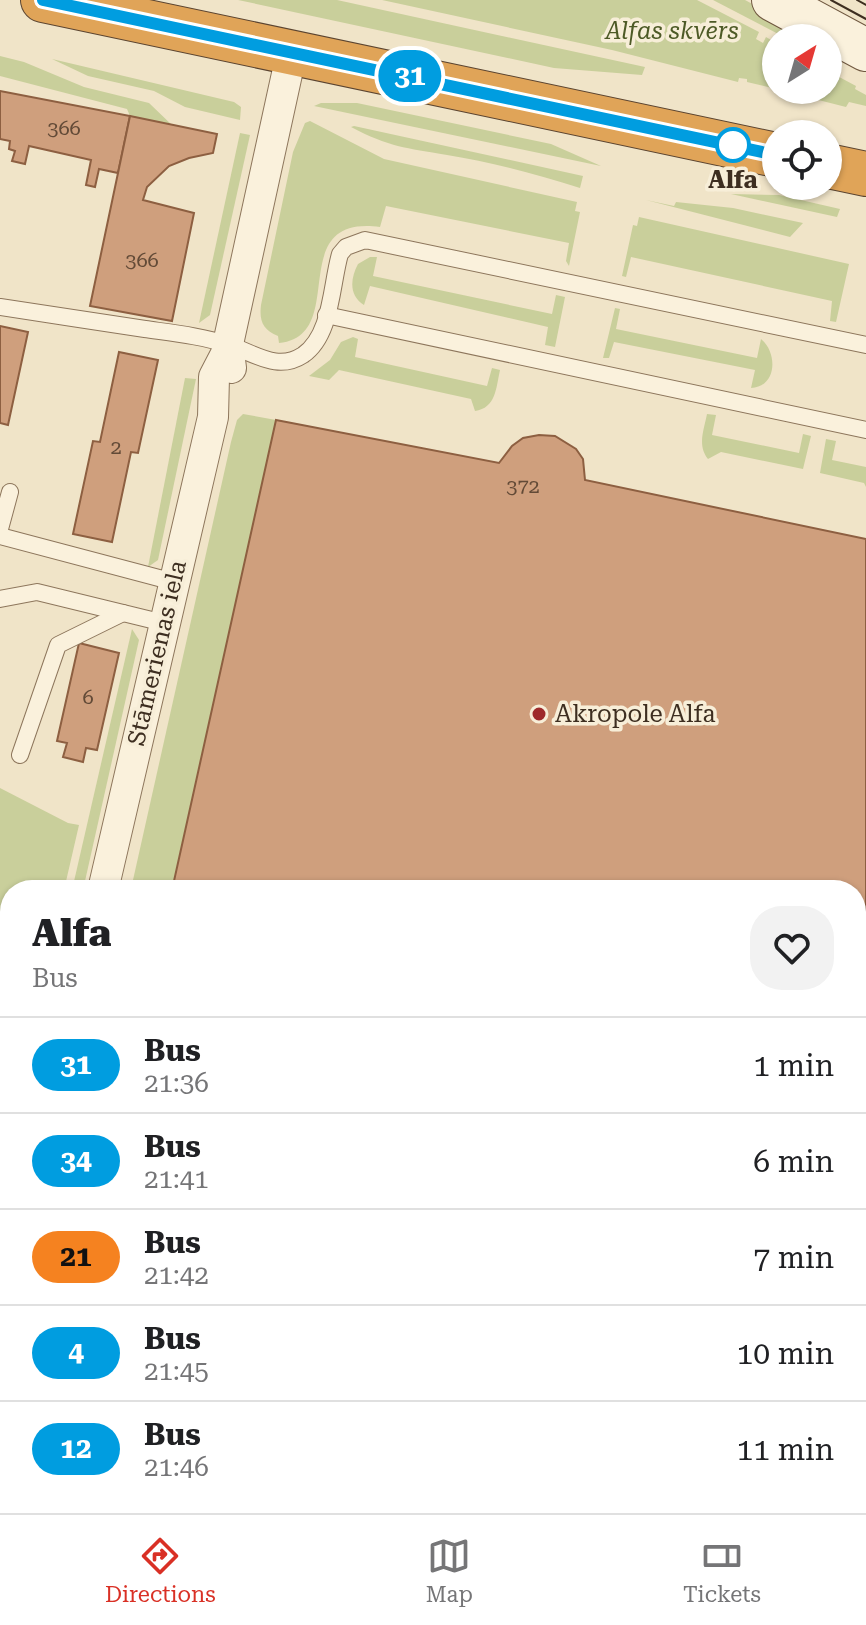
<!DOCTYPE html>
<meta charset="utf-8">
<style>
body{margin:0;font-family:"Roboto Serif",serif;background:#f2f2f2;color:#202124;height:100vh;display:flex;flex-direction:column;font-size:30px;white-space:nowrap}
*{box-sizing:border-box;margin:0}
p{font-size:26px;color:#757577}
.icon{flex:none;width:44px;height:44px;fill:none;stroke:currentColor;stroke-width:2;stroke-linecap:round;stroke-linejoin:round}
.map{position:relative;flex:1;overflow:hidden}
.details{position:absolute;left:0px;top:880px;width:866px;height:634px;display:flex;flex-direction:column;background:#fff;border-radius:32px 32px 0 0;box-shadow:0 2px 6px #0004}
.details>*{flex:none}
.badge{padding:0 16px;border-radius:26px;font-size:28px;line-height:52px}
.needle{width:52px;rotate:37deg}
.controls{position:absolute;left:762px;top:24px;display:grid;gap:16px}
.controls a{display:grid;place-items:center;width:80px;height:80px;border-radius:50%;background:#fff;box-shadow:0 2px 6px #0004;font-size:40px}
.map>.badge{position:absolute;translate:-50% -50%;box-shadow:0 0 0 4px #fff}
.round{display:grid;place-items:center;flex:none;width:84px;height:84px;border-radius:32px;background:#f2f2f2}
.overview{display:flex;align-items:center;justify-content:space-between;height:136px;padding:0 32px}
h1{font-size:38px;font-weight:800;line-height:60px}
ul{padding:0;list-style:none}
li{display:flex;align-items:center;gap:24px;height:96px;padding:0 32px;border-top:2px solid #e0e0e0}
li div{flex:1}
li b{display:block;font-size:30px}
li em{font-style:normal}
li .badge{min-width:88px;font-weight:700;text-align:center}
.menu{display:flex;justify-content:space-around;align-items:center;height:112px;border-top:2px solid #e0e0e0;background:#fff;font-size:22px;color:#757577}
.menu a{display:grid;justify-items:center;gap:4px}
.menu .active{color:#d93025}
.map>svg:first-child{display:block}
.green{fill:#c9cf9b}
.building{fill:#cf9f7d;stroke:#8d5f41;stroke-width:2}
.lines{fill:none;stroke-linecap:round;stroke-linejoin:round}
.lane-casing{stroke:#8d765c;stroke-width:18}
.street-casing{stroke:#8d765c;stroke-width:32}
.secondary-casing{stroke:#6f573f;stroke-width:44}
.highway-casing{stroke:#5b4430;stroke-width:46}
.lane{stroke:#faf1dc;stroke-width:16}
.street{stroke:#faf1dc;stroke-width:30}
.secondary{stroke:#faf1dc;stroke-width:42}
.highway{stroke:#e0a458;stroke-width:44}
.tram{stroke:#3d2e20;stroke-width:2}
.line-casing{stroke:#fff;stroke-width:18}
.line{stroke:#009de0;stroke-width:12}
.stop-dot{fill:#fff;stroke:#009de0;stroke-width:4}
.poi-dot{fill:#9e2a2b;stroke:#f7eed8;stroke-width:3}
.labels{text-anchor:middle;stroke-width:7;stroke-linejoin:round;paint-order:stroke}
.number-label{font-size:20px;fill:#624a37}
.park-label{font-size:24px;font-style:italic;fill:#4d5a26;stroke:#f7eed8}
.stop-label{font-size:24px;font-weight:bold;fill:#3d2e20;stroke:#f7eed8}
.street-label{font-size:24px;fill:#3d2e20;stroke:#f7eed8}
.poi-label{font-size:24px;fill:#3d2e20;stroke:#f7eed8;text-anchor:start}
</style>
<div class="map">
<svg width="866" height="1513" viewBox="0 0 866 1513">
<rect width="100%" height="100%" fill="#f0e4c8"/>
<g class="green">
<polygon points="238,0 337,0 645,67 642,75 554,68"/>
<polygon points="382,0 697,0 759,32 756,39 763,43 766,37 776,43 776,89 747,82 747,79 739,78 738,82 612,50"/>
<polygon points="713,0 745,0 816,38 786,38"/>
<polygon points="0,56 24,62 84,87 149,103 174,127 130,116 127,109 0,76"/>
<polygon points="52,59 234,102 241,107 240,120 185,107 154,91 88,76"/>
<polygon points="828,71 856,86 855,89 866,95 866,106 849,102 846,107 779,90 828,90"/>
<polygon points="321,103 357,103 551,144 601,166 314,106"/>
<path d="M310 121 384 159 577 202 575 211 580 212 569 266 566 261 569 243 386 206 380 227C282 214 351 336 279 343L278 336C263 330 259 321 261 305L293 152 305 123Z"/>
<path d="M354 126 583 176 580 188C537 174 491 162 447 155 406 148 389 147 351 127Z"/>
<polygon points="240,133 250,135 210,315 199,323"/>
<polygon points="731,194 779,195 840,209 837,217"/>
<polygon points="646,200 674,206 676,202 733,208 803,223 790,237"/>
<polygon points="639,217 849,264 836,322 830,321 832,301 631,257 626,277 622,276 633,225 637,226"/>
<path d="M370 257H377L373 276 552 314 556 295 565 297 555 347 545 345 548 327 370 286 364 305C349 296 350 279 358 264Z"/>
<path d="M615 308 620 309 616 329 757 358 761 339C778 353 777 387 751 388L755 370 614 342 609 358H603Z"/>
<path d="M353 337 358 339 355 357 487 386 492 368 500 370C496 388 496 408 475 411L471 399 339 370 329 380 309 376 330 360 341 342Z"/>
<polygon points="185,378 196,379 158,560 148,567"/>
<polygon points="243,414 276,420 172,888 133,880 231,442 237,420"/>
<path d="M707 414 716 415 712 435 799 453 803 434 811 436 803 469 721 452 708 459C697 445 704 430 707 414Z"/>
<polygon points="826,439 836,441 832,460 866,467 866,487 864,483 820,473"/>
<polygon points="132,629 139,640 83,890 72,890"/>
<polygon points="0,788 68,823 79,825 64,890 10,890 10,1057 0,1065"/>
<polygon points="0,1235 10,1243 10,1504 347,1504 355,1513 0,1513"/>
<polygon points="385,1504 547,1504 545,1513 394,1513"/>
</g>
<g class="building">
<polygon points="0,91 130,116 118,173 99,169 95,187 86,185 91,160 29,146 25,164 12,161 15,151 9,149 10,141 0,139"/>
<polygon points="130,116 217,134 213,153 189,158 169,166 147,187 143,200 194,213 172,321 90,306"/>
<polygon points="0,326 28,332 8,425 0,423"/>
<polygon points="119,352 158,360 138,453 131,452 112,542 73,534 93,441 100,442"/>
<polygon points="276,420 499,463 512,446 523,438 539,435 555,436 576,449 583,459 585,480 866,539 866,1310 856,1307 856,890 172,890"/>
<polygon points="79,643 119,653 97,750 86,748 83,762 63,757 67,743 57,741"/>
<polygon points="856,1307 866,1310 866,1513 587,1513 589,1504 856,1504"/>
</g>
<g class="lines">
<g class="lane-casing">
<g id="lane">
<path d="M0 307C48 314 97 322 145 329 173 333 202 336 229 345 255 353 277 372 303 355 332 335 331 285 340 254L346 247 365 240 866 345"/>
<polyline points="326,315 866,430"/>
<polyline points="0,529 10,492"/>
<polyline points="0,536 174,582"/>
<polyline points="0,599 37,592 164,623"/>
<polyline points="20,755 58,645 123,613"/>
<polyline points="199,1504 203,1513"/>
<polyline points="563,1513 566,1504"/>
</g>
</g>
<g class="street-casing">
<g id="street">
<polyline points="231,368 228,344 292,51"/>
<polyline points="103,890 213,417 214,377 227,352"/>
<polyline points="0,1102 10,1102"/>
<polyline points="365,1504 372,1513"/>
</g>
</g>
<g class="secondary-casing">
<polyline id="secondary" points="773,0 866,50"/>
</g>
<g class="highway-casing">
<g id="highway">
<polyline points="43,0 776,155"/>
<polyline points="828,166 866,174"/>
</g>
</g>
<use href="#lane" class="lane"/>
<use href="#street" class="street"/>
<use href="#secondary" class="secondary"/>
<use href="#highway" class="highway"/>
<g class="tram">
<polyline points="831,0 866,19"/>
<polyline points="857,0 866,5"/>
</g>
</g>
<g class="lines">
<g class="line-casing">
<polyline id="line" points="43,0 776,155"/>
</g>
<use href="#line" class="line"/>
</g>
<circle class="stop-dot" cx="733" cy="145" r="16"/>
<circle class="poi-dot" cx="539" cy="714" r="8"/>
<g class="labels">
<g class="number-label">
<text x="64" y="135">366</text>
<text x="142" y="267">366</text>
<text x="116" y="454">2</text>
<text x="523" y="493">372</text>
<text x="88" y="704">6</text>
</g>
<g class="park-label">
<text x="672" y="39">Alfas skvērs</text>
</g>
<g class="stop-label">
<text x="733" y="188">Alfa</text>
</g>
<g class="street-label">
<text transform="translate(157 653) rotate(-77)" y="8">Stāmerienas iela</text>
</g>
<g class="poi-label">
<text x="555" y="722">Akropole Alfa</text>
</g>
</g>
</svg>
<div class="controls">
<a><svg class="needle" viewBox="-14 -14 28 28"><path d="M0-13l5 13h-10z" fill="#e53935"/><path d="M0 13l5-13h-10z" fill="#757577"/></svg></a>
<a><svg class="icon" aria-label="locate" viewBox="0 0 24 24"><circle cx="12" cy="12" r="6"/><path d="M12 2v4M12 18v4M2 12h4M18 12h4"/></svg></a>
</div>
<b class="badge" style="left:410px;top:76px;background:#009de0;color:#fff">31</b>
<section class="details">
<div class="overview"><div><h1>Alfa</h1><p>Bus</p></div><a class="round"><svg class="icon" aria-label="heart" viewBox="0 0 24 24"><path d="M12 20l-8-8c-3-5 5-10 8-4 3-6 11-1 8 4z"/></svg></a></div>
<ul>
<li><span class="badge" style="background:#009de0;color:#fff">31</span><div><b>Bus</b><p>21:36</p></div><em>1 min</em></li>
<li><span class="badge" style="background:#009de0;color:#fff">34</span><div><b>Bus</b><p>21:41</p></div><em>6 min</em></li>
<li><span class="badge" style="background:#f58220;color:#111">21</span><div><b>Bus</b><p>21:42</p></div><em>7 min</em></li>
<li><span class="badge" style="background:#009de0;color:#fff">4</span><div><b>Bus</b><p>21:45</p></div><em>10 min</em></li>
<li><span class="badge" style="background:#009de0;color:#fff">12</span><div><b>Bus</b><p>21:46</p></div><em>11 min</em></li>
</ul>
</section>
</div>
<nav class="menu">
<a class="active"><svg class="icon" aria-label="directions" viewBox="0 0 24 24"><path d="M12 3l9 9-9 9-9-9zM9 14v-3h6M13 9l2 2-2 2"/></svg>Directions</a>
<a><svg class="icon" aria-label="map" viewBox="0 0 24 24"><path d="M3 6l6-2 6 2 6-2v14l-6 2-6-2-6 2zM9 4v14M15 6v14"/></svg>Map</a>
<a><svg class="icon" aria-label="tickets" viewBox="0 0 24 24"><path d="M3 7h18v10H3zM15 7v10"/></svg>Tickets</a>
</nav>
